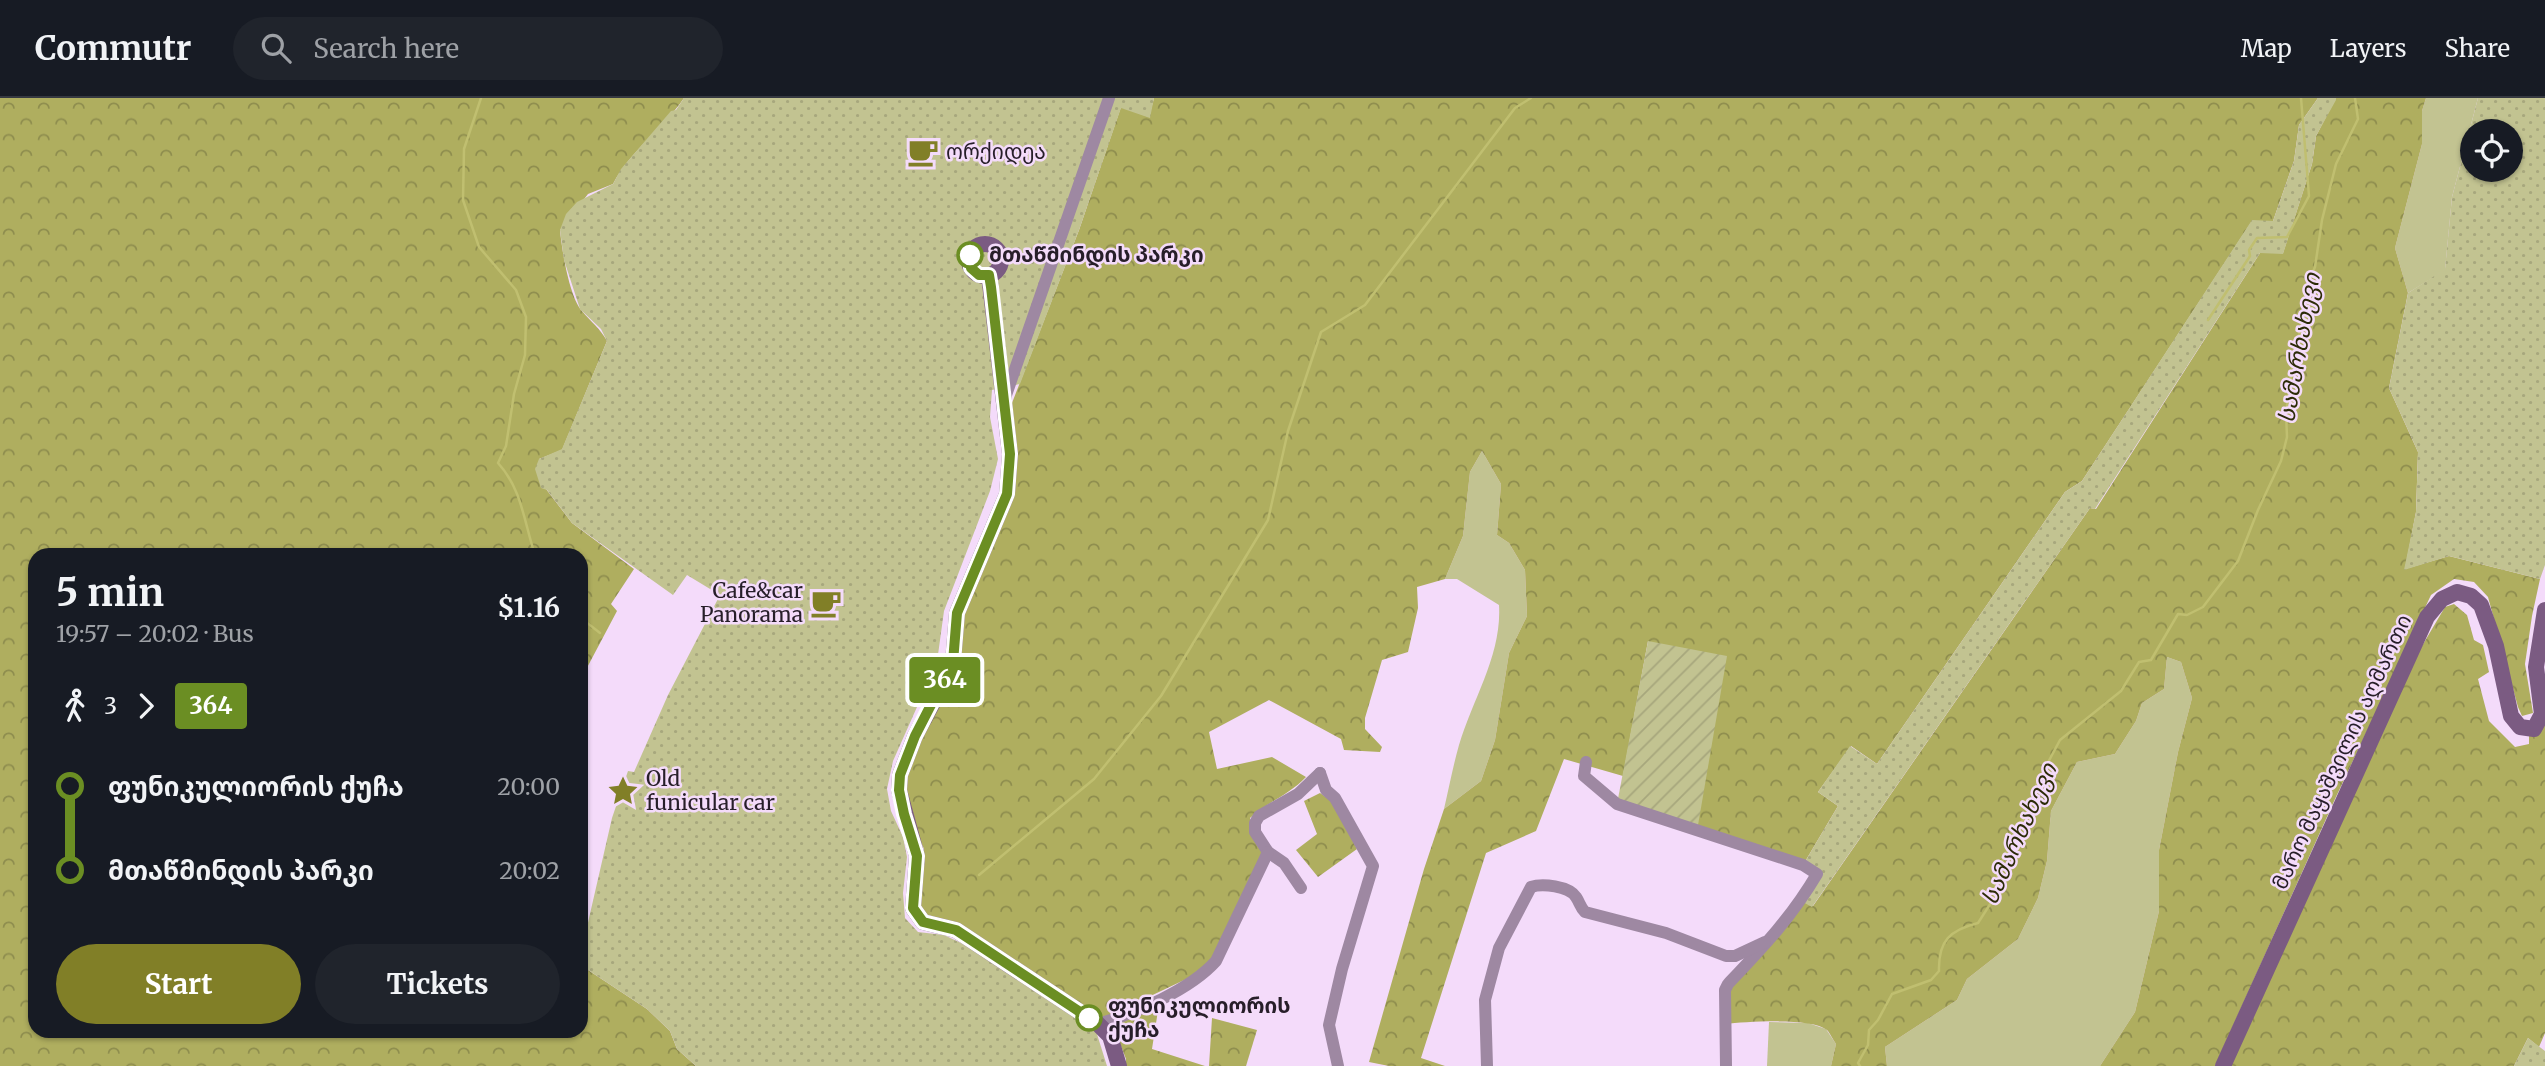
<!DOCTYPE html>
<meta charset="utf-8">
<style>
body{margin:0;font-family:Merriweather,"Noto Sans Georgian",serif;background:#20242c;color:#f1f3f6;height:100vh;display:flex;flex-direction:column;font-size:26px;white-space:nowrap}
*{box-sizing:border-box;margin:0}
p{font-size:23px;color:#9ea1a6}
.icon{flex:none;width:38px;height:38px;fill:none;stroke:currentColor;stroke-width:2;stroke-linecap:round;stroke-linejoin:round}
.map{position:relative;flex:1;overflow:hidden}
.sheet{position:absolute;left:28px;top:450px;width:560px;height:490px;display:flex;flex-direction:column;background:#171b24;border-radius:21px;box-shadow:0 2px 5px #0004}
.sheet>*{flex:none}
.badge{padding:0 14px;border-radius:5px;font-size:24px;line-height:46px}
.tools{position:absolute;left:2460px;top:21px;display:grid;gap:14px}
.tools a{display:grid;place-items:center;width:63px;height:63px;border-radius:50%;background:#171b24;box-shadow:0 2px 5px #0004;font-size:35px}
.map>.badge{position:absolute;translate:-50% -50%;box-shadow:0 0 0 4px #fff}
.legs{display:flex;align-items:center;gap:10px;height:77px;padding:0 28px;font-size:23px}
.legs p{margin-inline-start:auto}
.overview{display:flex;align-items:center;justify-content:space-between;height:119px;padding:0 28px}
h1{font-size:38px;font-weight:700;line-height:52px}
.cta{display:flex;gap:14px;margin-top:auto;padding:14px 28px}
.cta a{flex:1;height:80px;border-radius:42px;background:#817f27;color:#fff;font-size:28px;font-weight:700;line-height:80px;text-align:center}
.cta a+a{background:#20242c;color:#f1f3f6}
ul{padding:0 28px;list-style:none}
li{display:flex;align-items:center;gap:24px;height:84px;font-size:26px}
li i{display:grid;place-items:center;width:10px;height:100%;margin:0 9px;background:currentColor}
li i::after{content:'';width:18px;height:18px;margin:-9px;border:5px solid;border-radius:50%;background:#171b24}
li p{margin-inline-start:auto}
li:first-child i{background:linear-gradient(#0000 50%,currentColor 0)}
li:last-child i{background:linear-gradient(currentColor 50%,#0000 0)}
header{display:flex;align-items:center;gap:42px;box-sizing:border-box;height:98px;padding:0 35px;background:#171b24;border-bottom:2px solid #363941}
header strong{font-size:33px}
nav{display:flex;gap:38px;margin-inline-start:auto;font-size:24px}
.search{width:490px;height:63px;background:#20242c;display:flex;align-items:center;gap:18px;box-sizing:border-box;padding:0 24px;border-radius:38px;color:#9ea1a6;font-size:26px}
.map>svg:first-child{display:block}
.grass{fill:#c2c391}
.forest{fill:url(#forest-crowns)}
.park{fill:url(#park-dots);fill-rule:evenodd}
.garden{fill:url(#garden-furrows)}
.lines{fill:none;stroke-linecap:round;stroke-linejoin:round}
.stream{stroke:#c0bf70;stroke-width:2.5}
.street{stroke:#9e88a2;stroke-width:12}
.secondary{stroke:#7b5b82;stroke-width:16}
.line-1-casing{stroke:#fff;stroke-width:16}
.line-1{stroke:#6b8e23;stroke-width:10}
.stop-1-dot{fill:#fff;stroke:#6b8e23;stroke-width:3.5}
.labels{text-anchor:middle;stroke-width:5;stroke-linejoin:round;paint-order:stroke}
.poi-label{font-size:21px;fill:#271e29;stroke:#f4dbfa;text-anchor:start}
.stop-label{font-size:21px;font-weight:bold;fill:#271e29;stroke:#f4dbfa;text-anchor:start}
.street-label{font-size:21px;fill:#271e29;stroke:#f4dbfa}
.water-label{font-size:23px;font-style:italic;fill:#2c2b07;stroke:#f4dbfa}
</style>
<header>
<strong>Commutr</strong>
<div class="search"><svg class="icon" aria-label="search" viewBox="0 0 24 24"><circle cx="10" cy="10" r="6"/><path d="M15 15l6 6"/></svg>Search here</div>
<nav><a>Map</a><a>Layers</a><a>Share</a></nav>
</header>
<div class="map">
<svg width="2545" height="968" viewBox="0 0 2545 968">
<defs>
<pattern id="forest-crowns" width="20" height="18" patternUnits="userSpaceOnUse" patternTransform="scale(1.75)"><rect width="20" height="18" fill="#afae5f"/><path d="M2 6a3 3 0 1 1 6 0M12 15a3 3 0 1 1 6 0" fill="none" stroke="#8e8d4e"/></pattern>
<pattern id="park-dots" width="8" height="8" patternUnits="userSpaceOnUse" patternTransform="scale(1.75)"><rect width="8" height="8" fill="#c2c391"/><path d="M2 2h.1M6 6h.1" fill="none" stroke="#a7a77d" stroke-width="1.8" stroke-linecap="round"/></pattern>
<pattern id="garden-furrows" width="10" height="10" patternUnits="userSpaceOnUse" patternTransform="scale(1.75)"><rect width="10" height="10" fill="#c2c391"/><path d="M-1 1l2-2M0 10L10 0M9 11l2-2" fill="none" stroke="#a7a77d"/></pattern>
</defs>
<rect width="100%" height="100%" fill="#f4dbfa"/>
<g class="grass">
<polygon points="2426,0 2478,0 2452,99 2445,172 2408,195 2395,150 2422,46 2422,13"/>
<path d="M1482 353 1501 386 1497 437 1509 445 1525 472 1527 518 1509 555 1495 642 1481 683 1444 711C1449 690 1453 668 1459 647 1473 600 1502 557 1499 507L1457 481H1445L1463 438 1470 374Z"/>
<polygon points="2167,559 2181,564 2192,600 2178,654 2159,752 2159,813 2135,914 2100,968 1887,968 1885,949 1957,902 1967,881 2018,841 2038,800 2047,763 2051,713 2077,664 2115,656 2136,623 2142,605 2164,591"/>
<polygon points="1769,924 1808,925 1826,931 1836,946 1831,968 1767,968"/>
</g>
<g class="forest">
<path d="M0 0H684C663 31 630 53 613 86L588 96 560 132C562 152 569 198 582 213 591 224 600 230 607 243L562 352 539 361 546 391 572 425 634 471 611 506 617 513 581 581V457H35V933H581V870H585L647 911 670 933 677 951 696 968H0Z"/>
<path d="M1154 0H2318L2299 27 2294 63 2273 123H2252L2082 383 2065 394 1877 666 1851 648 1818 694 1838 708 1803 767 1697 733 1648 543 1623 678 1564 661 1536 733 1486 755 1421 960 1445 968H1389L1369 964 1424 771 1444 711 1481 683 1495 642 1509 555 1527 518 1525 472 1509 445 1497 437 1501 386 1482 353 1470 374 1463 438 1445 481 1417 489 1418 510 1408 554 1382 562 1365 620V631L1382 649 1380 654 1344 652 1341 641 1269 602 1209 634 1217 671 1272 659 1306 679C1290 696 1268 704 1250 720V734L1263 753 1211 863 1199 875 1100 922 1021 870 961 826 928 817 920 810 918 799 923 779 924 751 912 724 905 688 907 669 925 634 960 518 999 428 1012 305 1079 132 1121 9 1149 19Z"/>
<path d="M2336 0H2426L2422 13V46L2395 150 2408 195 2389 290 2418 354 2416 414 2405 471 2449 458 2540 481 2532 518 2525 566 2533 615 2522 618 2518 609 2488 499 2474 484 2454 481 2431 497 2335 701 2215 968H2100L2135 914 2159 813V752L2178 654 2192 600 2181 564 2167 559 2164 591 2142 605 2136 623 2115 656 2077 664 2051 713 2047 763 2038 800 2018 841 1967 881 1957 902 1885 949 1887 968H1831L1836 946C1833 942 1830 935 1827 932 1812 919 1745 924 1726 926L1728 886 1801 803 1813 808 2090 410 2096 411 2260 155H2283L2312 66 2316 38Z"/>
<polygon points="2454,506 2467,517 2474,542 2483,547 2489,574 2478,581 2489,623 2515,649 2529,646 2529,636 2545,626 2545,935 2539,949 2528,940 2514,968 2229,968 2409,570 2445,509"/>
<polygon points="1320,695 1333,704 1357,751 1318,779 1296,752 1317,736 1304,703"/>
<polygon points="1159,906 1152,951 1205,968 1126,968 1126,961 1112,925"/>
<polygon points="1212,920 1257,932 1246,968 1209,968"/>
</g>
<g class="park">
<polygon points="684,0 1154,0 1150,20 1121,10 1079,132 1020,286 992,292 990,319 998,361 990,393 944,513 937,564 893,663 887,691 891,713 903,739 907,759 903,795 905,820 918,834 944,837 961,845 1075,914 1096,933 1107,968 696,968 677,951 670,933 647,911 585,870 581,870 581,855 612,720 628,673 634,674 668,597 720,497 687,477 673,497 572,425 547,392 541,390 535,371 539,361 562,351 607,243 601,231 580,211 564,162 560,132 566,116 577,104 613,86 621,71 671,13 676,12"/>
<polygon points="2318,0 2336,0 2336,2 2316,38 2312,66 2283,156 2260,155 2095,411 2090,410 1812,809 1801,803 1817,777 1803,767 1838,708 1818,694 1850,648 1877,666 2065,394 2082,383 2252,122 2273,123 2294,63 2299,27"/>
<path d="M2478 0H2545V467L2540 481 2449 458 2404 472 2416 414 2418 354 2389 290 2408 195 2445 171 2452 99ZM2511 33V72H2473V33Z"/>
<polygon points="2528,940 2545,953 2545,968 2514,968"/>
</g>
<polygon class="garden" points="1648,543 1727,558 1697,733 1617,706"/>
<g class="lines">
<g class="stream">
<path d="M481 0 464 51 463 102 479 149 516 192 526 219 525 257 514 296 506 348 498 365C522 391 524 424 535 457"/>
<polyline points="2208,222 2250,158 2249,152 2257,140 2287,139 2309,98 2301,0"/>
<polyline points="581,520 600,535"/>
<polyline points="979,777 1094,681 1161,598 1268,422 1288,333 1321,234 1365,207 1515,10 1531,0"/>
<path d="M1860 968 1858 965 1868 947 1869 932 1878 922 1892 896 1931 882 1939 873C1938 843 1950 832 1978 825L1994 800 1998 773 2003 761 2031 706 2037 685 2060 642 2121 593 2139 564 2151 562 2178 516 2187 517 2203 509 2238 463 2258 412 2281 363 2287 339 2286 315 2295 248 2309 210V183L2315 169 2322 122 2336 66 2358 21 2355 0"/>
</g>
<g class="street">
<polyline points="1005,300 1109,0"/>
<path d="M1586 664 1584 678 1617 706 1803 767 1817 776C1791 820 1763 849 1728 886L1725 892 1726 968"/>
<polyline points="1320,675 1326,692 1335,700 1373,768 1342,871 1329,927 1338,968"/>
<polyline points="1301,790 1284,765 1268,754 1255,734 1255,725 1259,718 1298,696 1320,675"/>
<path d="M1098 926C1136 915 1190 892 1216 863L1268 754"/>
<path d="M1487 968 1485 902 1499 850 1531 789C1542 785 1569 788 1576 799 1580 805 1580 809 1585 814L1666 835 1726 858H1735L1765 844"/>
</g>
<g class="secondary">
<circle cx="985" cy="162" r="16"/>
<polyline points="989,177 1010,356 1007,396 957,515 953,564 949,575 915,638 900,677 899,692 917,758 913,810 923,824 956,832 1098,926 1110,938 1119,968"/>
<polyline points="2223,968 2427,519 2442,501 2457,494 2471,498 2481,507 2496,548 2511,618 2520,629 2534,631 2542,616 2536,569 2545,512"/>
</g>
</g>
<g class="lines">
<g class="line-1-casing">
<polyline id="line-1" points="970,157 971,170 979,177 989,177 991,189 1010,356 1007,396 957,515 953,564 915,638 900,677 899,692 904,716 917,758 913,810 923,824 956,832 1089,920"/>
</g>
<use href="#line-1" class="line-1"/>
</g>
<defs>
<g id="cafe-bare" transform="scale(2.415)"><path d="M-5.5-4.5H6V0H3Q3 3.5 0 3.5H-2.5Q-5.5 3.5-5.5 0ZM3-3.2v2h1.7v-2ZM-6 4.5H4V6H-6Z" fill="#817f27" stroke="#f4dbfa" stroke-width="2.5" paint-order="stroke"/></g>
<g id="sight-bare" transform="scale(2.415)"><path d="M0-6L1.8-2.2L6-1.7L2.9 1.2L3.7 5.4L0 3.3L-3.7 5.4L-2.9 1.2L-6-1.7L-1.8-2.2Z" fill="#817f27" stroke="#f4dbfa" stroke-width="2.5" paint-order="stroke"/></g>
</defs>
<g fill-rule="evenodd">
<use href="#cafe-bare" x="923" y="54"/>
<use href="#cafe-bare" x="826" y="505"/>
<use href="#sight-bare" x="623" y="693"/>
</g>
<g class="stop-1-dot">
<circle cx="970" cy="157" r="12"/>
<circle cx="1089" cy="920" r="12"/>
</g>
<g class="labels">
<g class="poi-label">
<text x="946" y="61">ორქიდეა</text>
<text x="803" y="500" text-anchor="end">Cafe&amp;car<tspan x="803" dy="24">Panorama</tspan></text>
<text x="646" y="688">Old<tspan x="646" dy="24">funicular car</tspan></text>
</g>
<g class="stop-label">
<text x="989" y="164">მთაწმინდის პარკი</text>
<text x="1108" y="915">ფუნიკულიორის<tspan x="1108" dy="24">ქუჩა</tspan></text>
</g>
<g class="street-label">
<text transform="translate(2342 654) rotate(-65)" y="7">მარო მაყაშვილის აღმართი</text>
</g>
<g class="water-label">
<text transform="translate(2299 250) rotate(-80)" y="8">სამარხახევი</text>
<text transform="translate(2019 736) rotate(-66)" y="8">სამარხახევი</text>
</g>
</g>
</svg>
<div class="tools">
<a><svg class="icon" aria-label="locate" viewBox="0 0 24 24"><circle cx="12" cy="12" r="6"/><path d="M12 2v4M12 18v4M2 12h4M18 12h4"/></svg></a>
</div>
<b class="badge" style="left:945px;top:582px;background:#6b8e23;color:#fff">364</b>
<section class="sheet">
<div class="overview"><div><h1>5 min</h1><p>19:57 – 20:02 · Bus</p></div><b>$1.16</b></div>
<div class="legs"><svg class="icon" aria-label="walk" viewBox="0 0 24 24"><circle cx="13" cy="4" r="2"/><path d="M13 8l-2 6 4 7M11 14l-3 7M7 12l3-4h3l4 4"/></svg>3<svg class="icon" aria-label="forward" viewBox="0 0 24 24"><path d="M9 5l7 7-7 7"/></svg><b class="badge" style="background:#6b8e23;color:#fff">364</b></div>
<ul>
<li><i style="color:#6b8e23"></i><b>ფუნიკულიორის ქუჩა</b><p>20:00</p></li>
<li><i style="color:#6b8e23"></i><b>მთაწმინდის პარკი</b><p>20:02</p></li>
</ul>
<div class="cta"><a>Start</a><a>Tickets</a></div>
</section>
</div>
